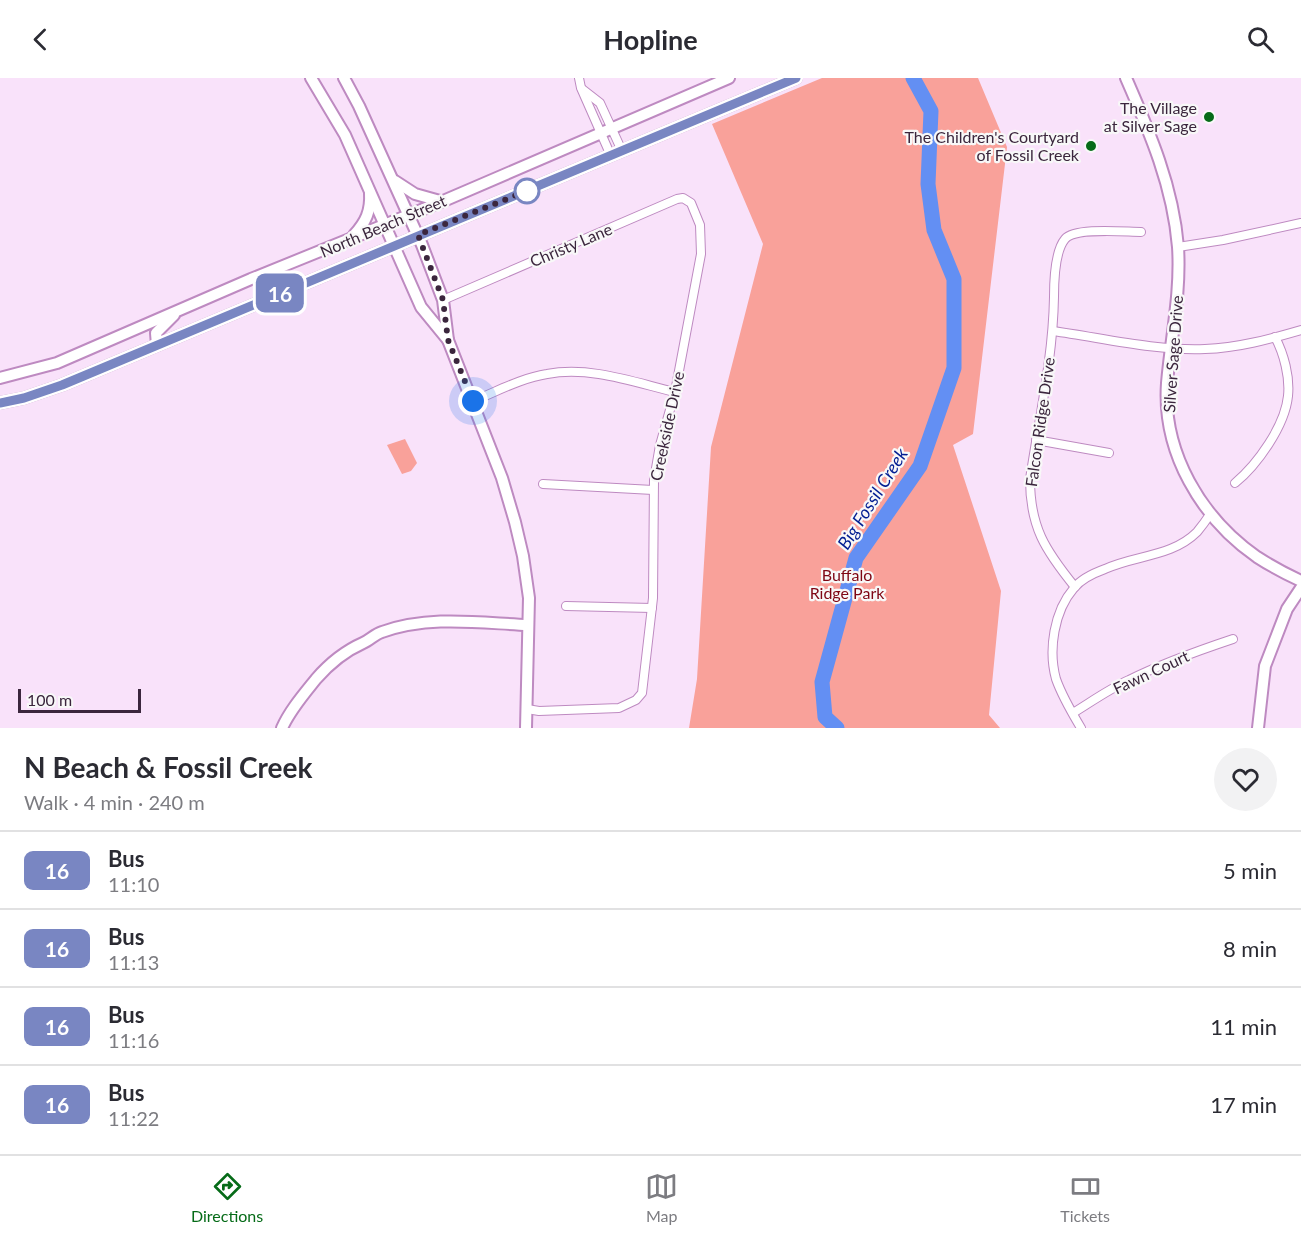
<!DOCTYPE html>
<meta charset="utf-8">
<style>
body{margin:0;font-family:Lato,sans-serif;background:#f2f2f3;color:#2b2b33;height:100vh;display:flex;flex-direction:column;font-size:22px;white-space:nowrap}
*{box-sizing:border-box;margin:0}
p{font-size:20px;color:#7c7c81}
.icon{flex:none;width:33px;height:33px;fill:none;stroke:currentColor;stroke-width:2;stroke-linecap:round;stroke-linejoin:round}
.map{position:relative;height:650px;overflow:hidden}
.drawer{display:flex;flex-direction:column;background:#fff;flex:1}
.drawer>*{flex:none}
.badge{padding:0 12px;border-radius:9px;font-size:21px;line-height:39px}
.scale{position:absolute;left:18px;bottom:15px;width:123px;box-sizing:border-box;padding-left:6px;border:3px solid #3b263d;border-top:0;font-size:16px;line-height:21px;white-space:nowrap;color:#3b263d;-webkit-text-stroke:4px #f8f8f8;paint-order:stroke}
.you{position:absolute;width:30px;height:30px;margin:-15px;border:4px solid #fff;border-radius:50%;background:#1a73e8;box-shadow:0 0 0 9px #1a73e833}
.map>.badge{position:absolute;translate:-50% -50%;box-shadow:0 0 0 3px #fff}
.round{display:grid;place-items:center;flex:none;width:63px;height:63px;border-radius:32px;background:#f2f2f3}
.head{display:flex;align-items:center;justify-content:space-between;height:102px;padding:0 24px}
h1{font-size:28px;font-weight:700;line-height:45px}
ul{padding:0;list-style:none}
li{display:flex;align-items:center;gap:18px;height:78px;padding:0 24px;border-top:2px solid #e1e1e2}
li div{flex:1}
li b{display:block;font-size:22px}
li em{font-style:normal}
li .badge{min-width:66px;font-weight:700;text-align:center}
header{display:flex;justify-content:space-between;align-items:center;height:78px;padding:0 24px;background:#fff;font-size:27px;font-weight:700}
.tab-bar{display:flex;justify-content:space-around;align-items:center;height:84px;border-top:2px solid #e1e1e2;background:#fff;font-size:16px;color:#7c7c81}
.tab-bar a{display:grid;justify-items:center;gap:3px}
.tab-bar .selected{color:#066b18}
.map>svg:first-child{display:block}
.green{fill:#f9a19a}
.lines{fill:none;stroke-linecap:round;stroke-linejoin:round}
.river{stroke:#638ff3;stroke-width:15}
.street-casing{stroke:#be8ac1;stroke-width:10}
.secondary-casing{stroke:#be8ac1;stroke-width:14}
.street{stroke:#fff;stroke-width:8}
.secondary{stroke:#fff;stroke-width:10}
.line-casing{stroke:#fff;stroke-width:14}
.line{stroke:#7986c2;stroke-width:9}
.walk{stroke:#3b263d;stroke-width:6;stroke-dasharray:0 10.8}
.poi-dot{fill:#066b18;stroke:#f8f8f8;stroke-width:2}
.stop-dot{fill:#fff;stroke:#7986c2;stroke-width:3}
.labels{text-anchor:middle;stroke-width:4.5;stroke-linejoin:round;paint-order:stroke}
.poi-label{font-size:16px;fill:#3b263d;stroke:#f8f8f8;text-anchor:end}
.street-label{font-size:16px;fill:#3b263d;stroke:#f8f8f8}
.park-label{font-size:16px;fill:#7f0614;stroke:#f8f8f8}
.water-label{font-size:18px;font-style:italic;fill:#031e92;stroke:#f8f8f8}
</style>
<header><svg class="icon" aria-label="back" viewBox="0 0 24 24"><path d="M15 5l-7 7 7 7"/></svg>Hopline<svg class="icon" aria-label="search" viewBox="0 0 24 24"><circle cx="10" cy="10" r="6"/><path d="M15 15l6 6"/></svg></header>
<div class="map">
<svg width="1301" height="650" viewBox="0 0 1301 650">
<rect width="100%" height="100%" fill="#f9e2fa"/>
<g class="green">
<polygon points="822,0 978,0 1007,69 973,356 953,367 1001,513 989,637 1000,650 689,650 697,601 711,369 763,166 712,46"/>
<polygon points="405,361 417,385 411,393 402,396 387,367"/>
</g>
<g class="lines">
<polyline class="river" points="837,650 825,639 822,604 856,480 920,388 954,290 954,201 934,152 928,106 931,33 913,0"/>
<g class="street-casing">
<g id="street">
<polyline points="579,0 581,10 611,78"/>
<polyline points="582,11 600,25 622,73"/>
<polyline points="1178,169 1223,162 1301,145"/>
<polyline points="443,222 677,121 683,120 691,125 700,147 701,176 675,314 660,367 654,402 653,520 642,615 636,622 619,630 539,633 527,631"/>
<path d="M1053 253C1103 260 1155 273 1205 271 1238 270 1270 261 1301 252"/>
<path d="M473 323C496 314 521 300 547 296 590 288 633 304 675 314"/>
<polyline points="1036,362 1109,375"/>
<path d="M1235 405C1257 387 1285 348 1288 318 1290 299 1284 276 1275 259"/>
<polyline points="543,406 653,412"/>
<path d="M1075 509C1045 472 1030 449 1030 401 1039 341 1053 280 1054 219 1054 204 1055 173 1065 161 1075 149 1125 154 1141 154"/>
<polyline points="566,528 652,530"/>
<path d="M1073 635C1091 624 1109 611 1129 602 1163 585 1197 573 1233 561"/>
<path d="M1081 650C1072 635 1062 618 1056 601 1048 572 1054 533 1074 510 1081 501 1094 495 1105 491 1135 477 1172 479 1197 454 1202 448 1207 441 1211 435"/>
</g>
</g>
<g class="secondary-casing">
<g id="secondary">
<polyline points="311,0 345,57 421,229 448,262"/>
<polyline points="344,0 359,28 422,167 443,222 448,262 502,400 515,444 523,478 529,520 526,650"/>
<path d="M1126 0C1150 55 1173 108 1178 169 1181 215 1171 259 1167 305 1162 374 1201 440 1257 479 1271 488 1286 496 1301 503"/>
<polyline points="395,103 415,116 440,123"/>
<path d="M354 157C366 144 371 133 370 115"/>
<polyline points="157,267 156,255 174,237"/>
<polyline points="0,300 57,285 251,201 441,124 729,0"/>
<polyline points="0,325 24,320 62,307 796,0"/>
<path d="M282 650C290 632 304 616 316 601 329 586 345 573 363 565 370 562 375 556 382 554 430 537 479 545 528 547"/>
<polyline points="1258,650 1265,588 1287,531 1301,510"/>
</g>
</g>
<use href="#street" class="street"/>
<use href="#secondary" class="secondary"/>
</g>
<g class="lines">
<g class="line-casing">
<polyline id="line" points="0,325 24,320 62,307 796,0"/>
</g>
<use href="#line" class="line"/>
<polyline class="walk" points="473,323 448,262 443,222 418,157 529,112 527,113"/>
</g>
<g class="poi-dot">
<circle cx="1209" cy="39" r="6"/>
<circle cx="1091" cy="68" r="6"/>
</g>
<circle class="stop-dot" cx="527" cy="113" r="12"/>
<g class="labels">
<g class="poi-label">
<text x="1197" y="36">The Village<tspan x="1197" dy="18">at Silver Sage</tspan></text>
<text x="1079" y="65">The Children's Courtyard<tspan x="1079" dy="18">of Fossil Creek</tspan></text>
</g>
<g class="street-label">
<text transform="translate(383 148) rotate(-23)" y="6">North Beach Street</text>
<text transform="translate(571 167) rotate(-23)" y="6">Christy Lane</text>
<text transform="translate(1173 276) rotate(-86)" y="6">Silver Sage Drive</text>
<text transform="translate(1040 344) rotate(-82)" y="6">Falcon Ridge Drive</text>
<text transform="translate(667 348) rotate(-78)" y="6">Creekside Drive</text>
<text transform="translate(1151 594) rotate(-25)" y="6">Fawn Court</text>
</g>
<g class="park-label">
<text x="847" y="503">Buffalo<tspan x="847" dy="18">Ridge Park</tspan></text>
</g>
<g class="water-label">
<text transform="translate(873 421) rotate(-58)" y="6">Big Fossil Creek</text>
</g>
</g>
</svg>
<div class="scale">100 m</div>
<div class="you" style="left:473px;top:323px"></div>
<b class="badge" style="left:280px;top:215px;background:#7986c2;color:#fff">16</b>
</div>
<section class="drawer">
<div class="head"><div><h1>N Beach &amp; Fossil Creek</h1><p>Walk · 4 min · 240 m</p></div><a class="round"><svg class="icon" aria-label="heart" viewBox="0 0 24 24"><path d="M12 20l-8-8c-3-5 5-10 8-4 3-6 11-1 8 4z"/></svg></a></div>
<ul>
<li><span class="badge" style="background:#7986c2;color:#fff">16</span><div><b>Bus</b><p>11:10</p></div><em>5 min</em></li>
<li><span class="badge" style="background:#7986c2;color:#fff">16</span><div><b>Bus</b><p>11:13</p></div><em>8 min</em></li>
<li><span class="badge" style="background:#7986c2;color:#fff">16</span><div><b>Bus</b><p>11:16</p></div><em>11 min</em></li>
<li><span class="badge" style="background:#7986c2;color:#fff">16</span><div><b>Bus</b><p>11:22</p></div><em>17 min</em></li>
</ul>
</section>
<nav class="tab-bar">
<a class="selected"><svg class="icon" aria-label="directions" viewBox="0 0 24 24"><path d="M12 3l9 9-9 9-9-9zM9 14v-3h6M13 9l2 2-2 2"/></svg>Directions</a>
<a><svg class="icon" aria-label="map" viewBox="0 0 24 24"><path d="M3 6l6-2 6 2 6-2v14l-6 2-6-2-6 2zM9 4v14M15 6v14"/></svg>Map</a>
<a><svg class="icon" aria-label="tickets" viewBox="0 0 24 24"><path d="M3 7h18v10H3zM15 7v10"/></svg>Tickets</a>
</nav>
